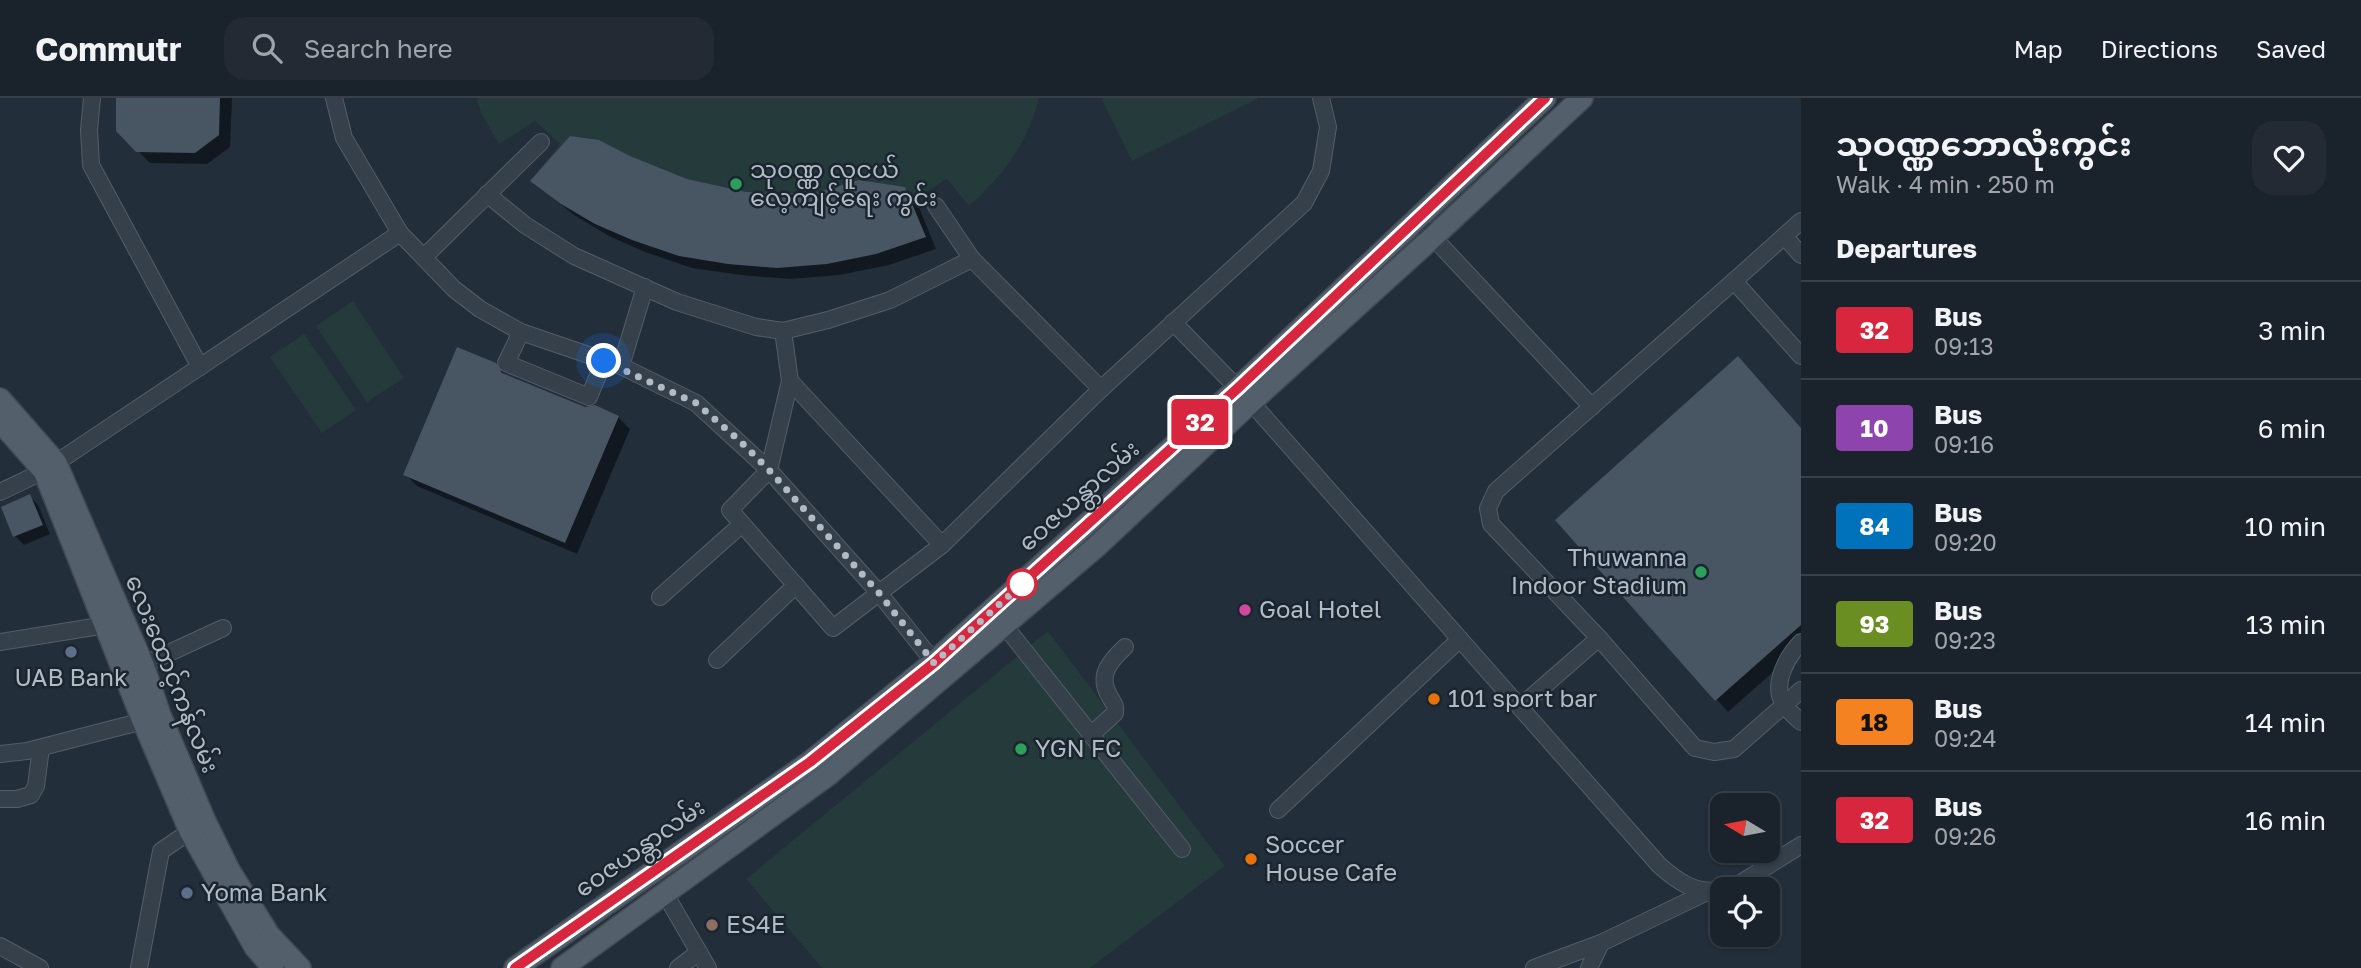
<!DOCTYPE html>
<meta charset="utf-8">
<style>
body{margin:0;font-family:"Golos Text","Noto Sans Myanmar",sans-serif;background:#232a34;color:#f1f3f6;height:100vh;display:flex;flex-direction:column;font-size:26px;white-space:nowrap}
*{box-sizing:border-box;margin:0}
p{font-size:23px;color:#9fa4a9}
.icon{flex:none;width:38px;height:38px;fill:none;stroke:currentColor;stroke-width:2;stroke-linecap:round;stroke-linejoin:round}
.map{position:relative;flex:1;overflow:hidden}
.sheet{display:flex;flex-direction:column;background:#1a222c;width:560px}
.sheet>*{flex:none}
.badge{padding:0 14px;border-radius:5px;font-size:24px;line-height:46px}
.needle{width:46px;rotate:280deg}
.tools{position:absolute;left:1710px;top:695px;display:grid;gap:14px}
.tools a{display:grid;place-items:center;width:70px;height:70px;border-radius:14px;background:#1a222c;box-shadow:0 2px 5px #0004,0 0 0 2px #383f48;font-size:35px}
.you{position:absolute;width:35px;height:35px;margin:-18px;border:5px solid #fff;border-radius:50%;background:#1a73e8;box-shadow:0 0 0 10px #1a73e833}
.map>.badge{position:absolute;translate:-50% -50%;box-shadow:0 0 0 4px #fff}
h2{padding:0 35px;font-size:26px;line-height:63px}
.round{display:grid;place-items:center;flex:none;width:74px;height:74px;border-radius:21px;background:#232a34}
.summary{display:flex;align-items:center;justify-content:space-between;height:119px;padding:0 35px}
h1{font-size:33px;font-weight:700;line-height:52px}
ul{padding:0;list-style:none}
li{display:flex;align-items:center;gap:21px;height:98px;padding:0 35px;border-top:2px solid #383f48}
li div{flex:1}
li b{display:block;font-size:26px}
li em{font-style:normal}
li .badge{min-width:77px;font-weight:700;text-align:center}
header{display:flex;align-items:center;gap:42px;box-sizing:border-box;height:98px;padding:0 35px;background:#1a222c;border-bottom:2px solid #383f48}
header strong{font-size:33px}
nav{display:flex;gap:38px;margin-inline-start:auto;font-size:24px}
.search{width:490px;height:63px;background:#232a34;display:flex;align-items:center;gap:18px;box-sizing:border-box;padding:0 24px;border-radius:21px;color:#9fa4a9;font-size:26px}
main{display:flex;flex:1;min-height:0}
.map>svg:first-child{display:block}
.green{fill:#243a3b}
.shadow{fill:#0007}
.building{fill:#485563}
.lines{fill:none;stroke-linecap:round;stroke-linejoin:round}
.minor-casing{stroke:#535e68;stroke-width:18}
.major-casing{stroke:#3f4953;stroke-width:24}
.minor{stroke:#35404a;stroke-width:16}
.major{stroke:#535f6a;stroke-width:21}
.line-casing{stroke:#fff;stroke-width:16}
.line{stroke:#d7263d;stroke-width:10}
.walk{stroke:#b0bbc6;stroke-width:7;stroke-dasharray:0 12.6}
.leisure-dot{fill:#2e9e5b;stroke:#1b252f;stroke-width:2.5}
.stop-dot{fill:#fff;stroke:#d7263d;stroke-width:3.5}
.hotel-dot{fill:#d1479c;stroke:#1b252f;stroke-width:2.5}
.service-dot{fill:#5c6f8a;stroke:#1b252f;stroke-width:2.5}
.food-dot{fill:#e8710a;stroke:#1b252f;stroke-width:2.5}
.education-dot{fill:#8d6e63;stroke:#1b252f;stroke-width:2.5}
.labels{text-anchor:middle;stroke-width:5;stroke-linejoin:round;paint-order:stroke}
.poi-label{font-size:24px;fill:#b0bbc6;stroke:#1b252f;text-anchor:start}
.street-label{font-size:24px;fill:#b0bbc6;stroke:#1b252f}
</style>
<header>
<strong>Commutr</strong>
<div class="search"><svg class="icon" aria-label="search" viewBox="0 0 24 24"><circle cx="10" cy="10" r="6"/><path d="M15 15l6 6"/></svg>Search here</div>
<nav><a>Map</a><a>Directions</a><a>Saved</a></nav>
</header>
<main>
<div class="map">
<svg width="1801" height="870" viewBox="0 0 1801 870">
<rect width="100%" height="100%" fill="#222e3a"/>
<g class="green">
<path d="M476 0H1039C1028 45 1003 78 969 108L947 81 911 103 926 139 777 170 728 166 679 158 632 142 595 126 561 106 530 83 560 46 535 23 499 46 482 17Z"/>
<polygon points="1101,0 1259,0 1132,63"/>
<polygon points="353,203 404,280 367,304 316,228"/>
<polygon points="304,236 356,312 322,335 270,259"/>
<polygon points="1048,533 1225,768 1090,870 822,870 746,781"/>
</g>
<g class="shadow">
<polygon points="118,0 232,0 230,49 207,66 150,65 117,32"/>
<polygon points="665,76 746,96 792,99 904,90 916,102 936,151 889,167 839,177 790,181 741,177 692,170 645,154 609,138 574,117 532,83"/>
<polygon points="495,267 506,278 585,311 618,319 630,331 577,456 417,388 405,376"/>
<polygon points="1801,330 1801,549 1728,614 1558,422"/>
<polygon points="29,398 38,407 50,436 24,447 15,438 3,409"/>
</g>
<g class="building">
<polygon points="116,0 220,0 219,37 195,55 136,54 116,33"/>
<polygon points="570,38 599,42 630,58 687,81 746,94 811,96 859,82 905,89 926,139 876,156 827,166 777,170 728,166 679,158 632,142 595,126 561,106 530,83"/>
<polygon points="457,249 496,265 502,275 585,309 595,307 619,318 565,445 403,377"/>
<polygon points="1738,258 1801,330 1801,527 1715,603 1555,422"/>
<polygon points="30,396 43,427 13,439 1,409"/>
</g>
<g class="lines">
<g class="minor-casing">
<g id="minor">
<polyline points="92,0 89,32 91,67 200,269"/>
<polyline points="334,0 344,40 400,135 454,191 480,211 521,234 621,268 696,305 769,372 879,495 941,573"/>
<polyline points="487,96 525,127 574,158 677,204 756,229 783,233 790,283 769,372 730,412 833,530 942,447 1101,291 1304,105 1321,73 1328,29 1321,0"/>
<polyline points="936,108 972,161 1101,291"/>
<polyline points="1416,121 1592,309"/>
<polyline points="1784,138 1801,157"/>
<polyline points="424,159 541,44"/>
<polyline points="1734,183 1801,123"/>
<path d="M1173 224 1251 304 1659 767C1678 784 1695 796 1722 792"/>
<polyline points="783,233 828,222 890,202 972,161"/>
<polyline points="521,234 506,265 589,299 604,263"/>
<polyline points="1801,258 1734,183 1496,393 1488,410 1491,426 1599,540 1695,650 1714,654 1734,651 1801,592"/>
<polyline points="621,268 645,189"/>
<polyline points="790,283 942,447"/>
<polyline points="0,394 44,373 400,135"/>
<polyline points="660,499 742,426"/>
<polyline points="1004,527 1182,751"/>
<polyline points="0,544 106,527"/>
<path d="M1801 544C1787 559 1771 586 1784 607 1788 613 1796 619 1801 624"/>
<polyline points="717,562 796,487"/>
<polyline points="143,567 223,530"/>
<polyline points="1520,609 1599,540"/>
<path d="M1091 637 1115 615C1116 607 1114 606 1110 599 1097 578 1109 564 1125 549"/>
<polyline points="0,656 27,653 143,623"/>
<polyline points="0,701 17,701 31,697 36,688 41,650"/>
<polyline points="1278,712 1460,541"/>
<polyline points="1731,791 1801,747"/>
<polyline points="664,794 708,870"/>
<polyline points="1601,845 1705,795"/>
<polyline points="0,848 40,870"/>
<polyline points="139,870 161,753 199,727"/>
<polyline points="678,870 699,854"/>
<polyline points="1534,870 1601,845 1589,870"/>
</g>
</g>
<g class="major-casing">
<g id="major">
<polyline points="0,301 56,365 143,567 160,617 205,723 229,772 269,837 300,870"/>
<polyline points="0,323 44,373 143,623 190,733 255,849 273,870"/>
<polyline points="515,870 810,664 934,564 1238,290 1545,0"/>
<polyline points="562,870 828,677 1097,448 1251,304 1432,140 1582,0"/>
</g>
</g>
<use href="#minor" class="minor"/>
<use href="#major" class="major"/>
</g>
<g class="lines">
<g class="line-casing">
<polyline id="line" points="515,870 810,664 934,565 1238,290 1545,0"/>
</g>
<use href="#line" class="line"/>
<polyline class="walk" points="604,263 696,305 739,342 769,372 879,495 934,565 1022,486"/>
</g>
<g class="leisure-dot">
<circle cx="736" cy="86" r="7"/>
<circle cx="1701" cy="474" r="7"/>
<circle cx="1021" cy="651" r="7"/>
</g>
<circle class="stop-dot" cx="1022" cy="486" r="14"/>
<circle class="hotel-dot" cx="1245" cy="512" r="7"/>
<g class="service-dot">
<circle cx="71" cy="554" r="7"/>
<circle cx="187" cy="795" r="7"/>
</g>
<g class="food-dot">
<circle cx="1434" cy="601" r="7"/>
<circle cx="1251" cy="761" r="7"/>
</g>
<circle class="education-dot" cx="712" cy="827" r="7"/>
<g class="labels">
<g class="poi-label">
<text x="750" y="80">သုဝဏ္ဏ လူငယ်<tspan x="750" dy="28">လေ့ကျင့်ရေး ကွင်း</tspan></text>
<text x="1687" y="468" text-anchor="end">Thuwanna<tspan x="1687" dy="28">Indoor Stadium</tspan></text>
<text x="1259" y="520">Goal Hotel</text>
<text x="71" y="588" text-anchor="middle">UAB Bank</text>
<text x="1448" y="609">101 sport bar</text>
<text x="1035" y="659">YGN FC</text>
<text x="1265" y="755">Soccer<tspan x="1265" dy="28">House Cafe</tspan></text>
<text x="201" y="803">Yoma Bank</text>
<text x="726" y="835">ES4E</text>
</g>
<g class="street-label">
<text transform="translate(1079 398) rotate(-42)" y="8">ဝေဇယန္တာလမ်း</text>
<text transform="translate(172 576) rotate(68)" y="8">လေးထောင့်ကန်လမ်း</text>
<text transform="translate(640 750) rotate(-35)" y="8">ဝေဇယန္တာလမ်း</text>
</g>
</g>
</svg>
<div class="tools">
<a><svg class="needle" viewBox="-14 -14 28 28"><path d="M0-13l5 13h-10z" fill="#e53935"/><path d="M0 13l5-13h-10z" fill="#9fa4a9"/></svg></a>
<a><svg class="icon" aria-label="locate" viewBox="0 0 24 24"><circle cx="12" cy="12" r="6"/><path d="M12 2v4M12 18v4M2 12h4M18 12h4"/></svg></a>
</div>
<div class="you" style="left:604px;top:263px"></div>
<b class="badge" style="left:1200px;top:324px;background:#d7263d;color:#fff">32</b>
</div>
<section class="sheet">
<div class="summary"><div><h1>သုဝဏ္ဏဘောလုံးကွင်း</h1><p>Walk · 4 min · 250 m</p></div><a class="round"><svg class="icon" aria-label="heart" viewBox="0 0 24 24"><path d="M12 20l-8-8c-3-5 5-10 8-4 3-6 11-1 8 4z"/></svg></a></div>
<h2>Departures</h2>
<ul>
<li><span class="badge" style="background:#d7263d;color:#fff">32</span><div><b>Bus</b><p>09:13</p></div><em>3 min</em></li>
<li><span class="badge" style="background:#8e44ad;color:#fff">10</span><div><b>Bus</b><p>09:16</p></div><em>6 min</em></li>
<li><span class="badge" style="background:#0072bc;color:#fff">84</span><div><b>Bus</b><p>09:20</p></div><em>10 min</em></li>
<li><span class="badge" style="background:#6b8e23;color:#fff">93</span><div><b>Bus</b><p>09:23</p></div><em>13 min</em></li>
<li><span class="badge" style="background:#f58220;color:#111">18</span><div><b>Bus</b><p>09:24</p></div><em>14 min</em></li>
<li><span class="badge" style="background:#d7263d;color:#fff">32</span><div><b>Bus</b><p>09:26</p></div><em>16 min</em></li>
</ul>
</section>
</main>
